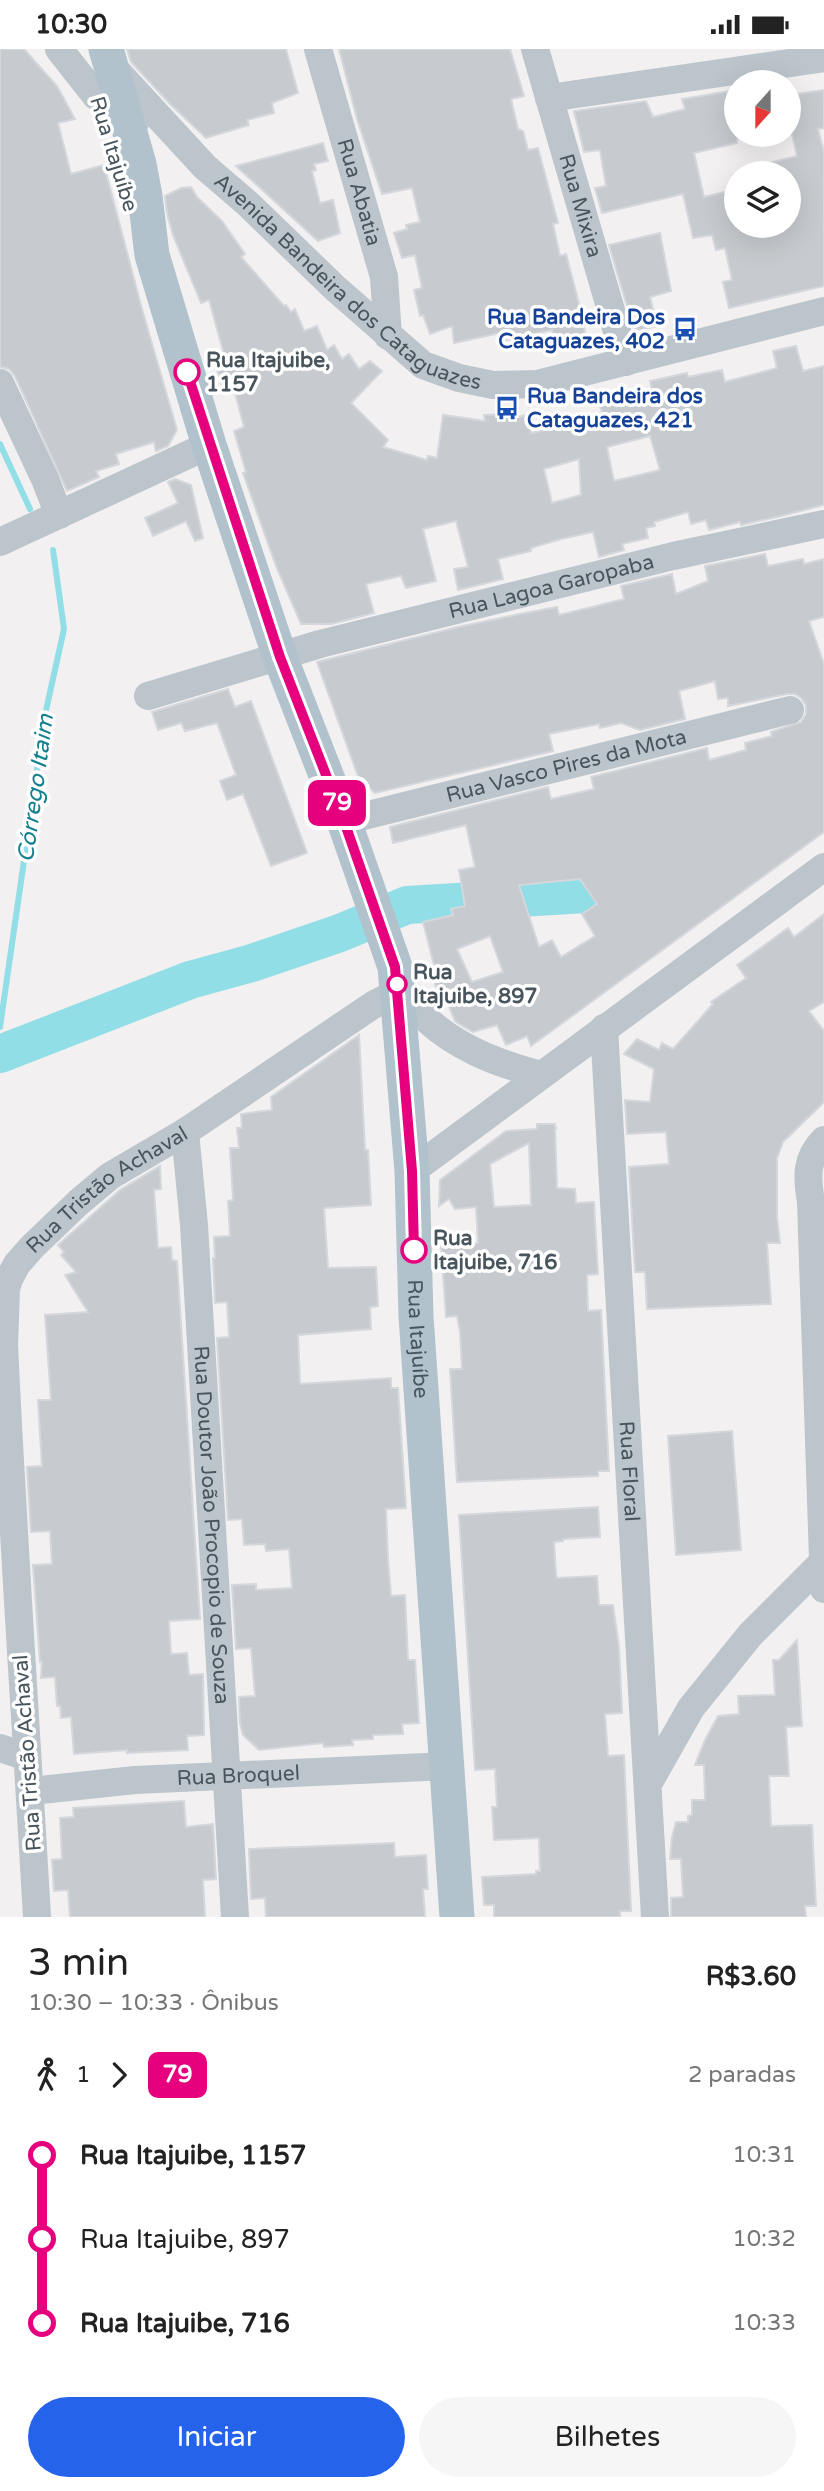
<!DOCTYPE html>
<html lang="pt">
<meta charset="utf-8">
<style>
body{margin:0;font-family:"Varela Round",sans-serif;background:#f6f6f6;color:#222;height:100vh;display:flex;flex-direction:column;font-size:26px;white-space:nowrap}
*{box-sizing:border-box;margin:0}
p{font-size:23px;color:#767676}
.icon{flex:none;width:38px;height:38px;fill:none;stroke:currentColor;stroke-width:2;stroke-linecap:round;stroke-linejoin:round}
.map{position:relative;height:1868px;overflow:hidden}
.details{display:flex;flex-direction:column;background:#fff;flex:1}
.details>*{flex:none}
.badge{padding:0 14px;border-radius:10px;font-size:24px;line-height:46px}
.needle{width:46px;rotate:201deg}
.controls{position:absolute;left:724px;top:21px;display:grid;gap:14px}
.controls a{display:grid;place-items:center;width:77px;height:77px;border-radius:50%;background:#fff;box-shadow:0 7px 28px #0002;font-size:35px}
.map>.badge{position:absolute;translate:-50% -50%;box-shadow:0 0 0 4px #fff}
.legs{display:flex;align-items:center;gap:10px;height:77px;padding:0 28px;font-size:23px}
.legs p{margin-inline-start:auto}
.summary{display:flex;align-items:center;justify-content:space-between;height:119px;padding:0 28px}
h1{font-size:38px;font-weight:600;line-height:52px}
.button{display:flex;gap:14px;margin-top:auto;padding:14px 28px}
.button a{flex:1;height:80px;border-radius:42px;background:#2563eb;color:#fff;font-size:28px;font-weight:600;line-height:80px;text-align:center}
.button a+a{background:#f6f6f6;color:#222}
ul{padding:0 28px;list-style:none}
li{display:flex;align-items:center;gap:24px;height:84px;font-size:26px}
li i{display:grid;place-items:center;width:10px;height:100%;margin:0 9px;background:currentColor}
li i::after{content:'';width:18px;height:18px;margin:-9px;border:5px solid;border-radius:50%;background:#fff}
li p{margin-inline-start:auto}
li:first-child i{background:linear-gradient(#0000 50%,currentColor 0)}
li:last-child i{background:linear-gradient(currentColor 50%,#0000 0)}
.status{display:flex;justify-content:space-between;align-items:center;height:49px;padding:0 35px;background:#fff;direction:ltr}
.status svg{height:19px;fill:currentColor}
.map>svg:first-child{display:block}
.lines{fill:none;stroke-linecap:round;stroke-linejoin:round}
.stream{stroke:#91dee7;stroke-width:6}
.river{stroke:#91dee7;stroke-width:38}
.building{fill:#c7cbcf;stroke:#d4d7db;stroke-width:2;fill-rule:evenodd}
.minor{stroke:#bcc5cc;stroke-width:28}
.major{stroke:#b1c2cd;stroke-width:35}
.line-1-casing{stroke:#fff;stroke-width:16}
.line-1{stroke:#e6007e;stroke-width:10}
.stop-1-dot{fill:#fff;stroke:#e6007e;stroke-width:3.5}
.labels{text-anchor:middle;stroke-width:7;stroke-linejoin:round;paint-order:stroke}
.street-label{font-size:21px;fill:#49555c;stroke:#fff}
.transit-label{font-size:21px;font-weight:bold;fill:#164399;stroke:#fff;text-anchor:end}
.stop-label{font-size:21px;font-weight:bold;fill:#49555c;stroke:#fff;text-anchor:start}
.water-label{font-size:23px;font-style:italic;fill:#14808e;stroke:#fff}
</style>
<div class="status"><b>10:30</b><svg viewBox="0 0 49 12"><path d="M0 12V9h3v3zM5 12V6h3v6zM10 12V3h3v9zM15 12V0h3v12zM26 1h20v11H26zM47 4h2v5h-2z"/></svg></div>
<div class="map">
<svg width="824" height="1868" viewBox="0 0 824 1868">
<rect width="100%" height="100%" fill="#f2f0f0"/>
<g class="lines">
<g class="stream">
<polyline points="0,395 30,460"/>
<polyline points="0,978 45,666 64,580 53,501"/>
</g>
<polyline class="river" points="0,1005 190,931 252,914 340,884 407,856 586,845 641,828"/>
</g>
<g class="building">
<polygon points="0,0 24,0 57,37 75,70 58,74 71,125 104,116 142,260 177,381 168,397 156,402 154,393 116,405 119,415 96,422 99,428 67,442 15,327 9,320 0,318"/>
<polygon points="127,0 286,0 298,44 272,54 274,64 247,71 249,76 206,89 171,56 131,13"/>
<polygon points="339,0 510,0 524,47 511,50 518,80 523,82 528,101 538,99 558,174 553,175 560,207 566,205 581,262 586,289 581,296 556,300 552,281 502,292 500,284 454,294 452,277 430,285 423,266 420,267 414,241 422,239 415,206 402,209 394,184 407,180 406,176 420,173 412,139 382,145 357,70"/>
<polygon points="737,41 737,94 694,104 704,148 737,140 737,177 789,177 789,124 754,124 753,118 797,107 789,73 789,46 824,41 824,79 818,80 824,103 824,237 729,259 723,233 732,231 725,199 716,201 712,186 693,189 683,145 602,164 595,139 606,137 600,101 584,103 574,62 646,52 653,68 685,60 682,50"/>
<polygon points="323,94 328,112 314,115 316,121 312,122 320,154 333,151 340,184 318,192 236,117"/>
<path d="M191 138 197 148 222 172 245 205 241 208 284 257 286 256 291 263 295 260 304 282 317 277 327 301 334 296 342 310 349 305 359 320 370 312 382 322 351 354 388 391 383 398 427 411 428 407 437 409 443 366 485 372 484 366 506 365 508 370 527 366 531 384 568 376 567 372 602 364 600 357 653 344 650 332 687 324 688 328 722 321 725 333 777 319 773 302 796 297 803 322 824 317V456L781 467 741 476 740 473 709 481 706 471 691 475 688 463 654 473 655 477 646 479 648 489 622 495 624 501 599 508 593 483 561 490 531 499V502L498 510 503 530 458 541 454 520 468 518 456 472 423 480 436 532 406 539 401 527 366 535 374 564 331 575H301L276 517 243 424 246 423 234 382 244 378 235 344 224 345 212 304 225 309 209 251 201 254 173 186 167 164 165 147 181 139ZM650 387 660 421 614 432 607 398ZM579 410 581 446 552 454 544 420Z"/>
<polygon points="660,184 671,242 650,248 657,277 640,281 635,279 632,274 609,196"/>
<polygon points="175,430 191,436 203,489 195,492 186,472 153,487 145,469 178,454 168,433"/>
<path d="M765 505 768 517 803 510 804 515 824 510V568L809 572 824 615V783L531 997 527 987 506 996 497 976 473 983 459 975 455 972 445 948 440 950 431 922 435 920 423 873 453 866 451 860 465 857 459 821 475 818 466 776 393 794 390 778 548 738 551 750 594 740 591 728 707 699 709 711 746 701 745 694 772 687 771 683 801 673 806 665V656L801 649 795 645H787L728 657V649L718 650 715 632 679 642 685 670 640 681 621 674 600 679 599 675 549 685 553 702 375 744 359 730 317 613 458 578 525 564 557 558 559 566 592 558 624 550 621 537 672 525 676 545 708 532 705 517ZM580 830 597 855 582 865 595 887 561 908 552 891 539 898 519 836ZM490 887 503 923 472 933 457 900Z"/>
<polygon points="228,640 235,658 251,652 307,804 271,817 243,745 227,751 220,732 236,726 217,674 185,682 181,674 158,681 152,663"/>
<polygon points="824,865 824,953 809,962 824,982 824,1053 783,1093 777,1109 777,1169 780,1194 767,1194 771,1255 647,1260 645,1223 635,1223 629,1118 669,1115 666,1083 627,1085 625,1051 650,1053 654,1020 624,1005 637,990 659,1001 662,994 673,1000 713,955 711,953 746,929 737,916 788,879 794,888"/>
<polygon points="359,986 365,1101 368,1101 371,1156 324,1159 328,1219 376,1218 378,1257 370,1258 371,1280 298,1286 300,1335 391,1329 391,1339 398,1339 406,1459 386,1460 388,1510 391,1547 405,1546 408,1611 415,1611 419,1674 402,1675 403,1685 373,1686 373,1690 352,1691 353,1696 324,1698 323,1694 259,1701 243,1686 240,1674 239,1648 255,1647 251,1599 236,1600 232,1536 256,1535 256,1541 292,1539 289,1500 266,1502 265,1495 244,1496 242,1470 228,1471 217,1289 229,1288 227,1253 215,1254 213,1209 215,1209 214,1188 230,1187 228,1152 233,1151 230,1099 239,1099 237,1079 242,1079 241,1065 272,1061 271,1048"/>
<path d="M537 1075H555V1079H557L555 1080 557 1139 575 1140 576 1154 594 1153 598 1225 587 1226 588 1262 601 1261 609 1422H598V1427L457 1433 450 1320H462L460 1283 457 1267 446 1268 441 1195 478 1194 476 1158 455 1160 449 1150 439 1157 440 1131 506 1082 537 1080ZM529 1094 531 1156 494 1158 490 1115Z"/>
<polygon points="160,1117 161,1140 154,1141 158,1199 171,1198 172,1211 177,1212 200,1570 169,1572 171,1605 187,1604 189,1626 203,1625 204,1686 187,1687 188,1701 127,1704 127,1701 74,1705 71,1668 61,1669 60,1657 57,1657 55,1628 41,1629 42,1613 40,1613 33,1516 52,1515 50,1482 31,1483 27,1418 42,1417 38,1351 51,1351 45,1266 88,1263 65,1226 76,1223 61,1206 64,1203 58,1196 120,1141"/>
<polygon points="732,1382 741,1501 676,1506 668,1387"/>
<polygon points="598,1458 600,1488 563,1490 563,1492 554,1493 556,1525 557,1529 597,1527 599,1556 613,1556 619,1598 622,1664 605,1665 608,1707 624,1706 631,1862 620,1862 620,1868 494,1868 494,1856 484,1856 482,1828 536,1825 536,1822 540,1822 539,1789 494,1791 492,1758 497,1758 495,1720 475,1721 459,1466"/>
<polygon points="797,1591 802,1677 786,1678 789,1727 769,1727 771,1777 812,1776 816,1857 805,1857 806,1868 671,1868 671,1849 683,1848 681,1810 670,1810 672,1788 676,1773 688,1773 688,1767 692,1766 692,1751 705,1751 704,1716 695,1716 705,1691 718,1667 739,1665 738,1647 775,1646 773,1611 779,1611"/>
<polygon points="184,1752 186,1778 213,1775 216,1830 203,1831 205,1868 70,1868 68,1841 54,1842 52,1811 62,1810 60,1769 74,1768 73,1759"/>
<polygon points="394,1794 395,1808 426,1806 428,1840 423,1840 425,1868 266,1868 265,1849 251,1850 249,1800"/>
</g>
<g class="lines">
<g class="minor">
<polyline points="59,0 96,47 135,74"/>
<path id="s1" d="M318 0 384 228 388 287"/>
<path id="s2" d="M535 0 626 313"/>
<path id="s3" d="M110 15 205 118 248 155 335 239 423 316 459 329 493 336 537 335 824 262"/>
<polyline points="549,49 824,9"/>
<polyline points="0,334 45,430 59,466"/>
<polyline points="0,493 209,396"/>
<path id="s4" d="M148 647 320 595 673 507 824 475"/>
<path id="s5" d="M344 772 790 661"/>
<path id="s6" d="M604 979 655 1868"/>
<path id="s7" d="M185 1083 194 1176 235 1868"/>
<path d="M824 1091C805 1110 807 1129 811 1153L824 1540"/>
<polyline points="412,1122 824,818"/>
<polyline points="0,1699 27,1708"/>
<polyline points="648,1735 691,1659 750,1586 824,1512"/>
<path id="s8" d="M31 1742 135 1731 448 1717"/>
<path id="s9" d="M37 1868C26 1677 13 1487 4 1296L6 1240 9 1230 17 1215 32 1198 79 1153 110 1127 185 1083 373 956 398 943C411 955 424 969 438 980 469 1004 504 1016 541 1026"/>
</g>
<path class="major" id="s10" d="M106 0 139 115 145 147 152 206 209 396 280 608 344 772 395 918 412 1122 416 1267 457 1868"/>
</g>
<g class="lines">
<g class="line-1-casing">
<polyline id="line-1" points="187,323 280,608 344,772 395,918 412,1122 414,1201"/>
</g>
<use href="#line-1" class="line-1"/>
</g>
<defs>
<g id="bus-bare" transform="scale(1.89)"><path d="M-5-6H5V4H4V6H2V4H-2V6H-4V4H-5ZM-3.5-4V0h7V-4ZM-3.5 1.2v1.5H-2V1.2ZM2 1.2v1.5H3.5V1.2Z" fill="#1a4fb4" stroke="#fff" stroke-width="2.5" paint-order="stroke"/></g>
</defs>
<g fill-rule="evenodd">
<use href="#bus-bare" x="685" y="280"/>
<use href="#bus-bare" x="507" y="359"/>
</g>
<g class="stop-1-dot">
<circle cx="187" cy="323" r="12"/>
<circle cx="397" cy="935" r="9"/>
<circle cx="414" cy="1201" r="12"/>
</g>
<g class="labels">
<g class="street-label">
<text transform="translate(114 105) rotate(73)" y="7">Rua Itajuíbe</text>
<text dy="7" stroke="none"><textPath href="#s1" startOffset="149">Rua Abatia</textPath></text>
<text dy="7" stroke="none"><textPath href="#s2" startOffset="163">Rua Mixira</textPath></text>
<text dy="7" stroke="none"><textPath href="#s3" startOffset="326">Avenida Bandeira dos Cataguazes</textPath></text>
<text dy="7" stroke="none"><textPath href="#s4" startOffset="418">Rua Lagoa Garopaba</textPath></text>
<text dy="7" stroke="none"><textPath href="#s5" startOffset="229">Rua Vasco Pires da Mota</textPath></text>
<text dy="7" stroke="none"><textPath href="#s9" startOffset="774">Rua Tristão Achaval</textPath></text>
<text dy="7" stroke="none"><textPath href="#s10" startOffset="1337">Rua Itajuíbe</textPath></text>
<text dy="7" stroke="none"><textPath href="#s6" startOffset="444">Rua Floral</textPath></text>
<text dy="7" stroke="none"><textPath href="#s7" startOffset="394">Rua Doutor João Procopio de Souza</textPath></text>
<text transform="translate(27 1704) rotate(-94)" y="7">Rua Tristão Achaval</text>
<text dy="7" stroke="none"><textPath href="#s8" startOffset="208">Rua Broquel</textPath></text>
</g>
<g class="transit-label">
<text x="665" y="275">Rua Bandeira Dos<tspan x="665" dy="24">Cataguazes, 402</tspan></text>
<text x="527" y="354" text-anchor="start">Rua Bandeira dos<tspan x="527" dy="24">Cataguazes, 421</tspan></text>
</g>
<g class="stop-label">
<text x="206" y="318">Rua Itajuibe,<tspan x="206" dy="24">1157</tspan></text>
<text x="413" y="930">Rua<tspan x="413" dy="24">Itajuibe, 897</tspan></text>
<text x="433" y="1196">Rua<tspan x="433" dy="24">Itajuibe, 716</tspan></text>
</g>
<g class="water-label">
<text transform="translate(35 739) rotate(-82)" y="8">Córrego Itaim</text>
</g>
</g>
</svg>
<div class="controls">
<a><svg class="needle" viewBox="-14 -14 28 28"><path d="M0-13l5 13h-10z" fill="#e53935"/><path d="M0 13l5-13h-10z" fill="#767676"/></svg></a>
<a><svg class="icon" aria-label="layers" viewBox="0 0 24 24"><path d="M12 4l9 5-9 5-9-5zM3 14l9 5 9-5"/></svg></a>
</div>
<b class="badge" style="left:337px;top:754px;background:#e6007e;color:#fff">79</b>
</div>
<section class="details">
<div class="summary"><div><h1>3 min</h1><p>10:30 – 10:33 · Ônibus</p></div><b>R$3.60</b></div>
<div class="legs"><svg class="icon" aria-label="walk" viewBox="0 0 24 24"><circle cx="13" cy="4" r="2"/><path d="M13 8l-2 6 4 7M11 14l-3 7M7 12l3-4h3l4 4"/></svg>1<svg class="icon" aria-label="forward" viewBox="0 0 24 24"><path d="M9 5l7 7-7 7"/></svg><b class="badge" style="background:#e6007e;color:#fff">79</b><p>2 paradas</p></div>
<ul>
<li><i style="color:#e6007e"></i><b>Rua Itajuibe, 1157</b><p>10:31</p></li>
<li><i style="color:#e6007e"></i><span>Rua Itajuibe, 897</span><p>10:32</p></li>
<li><i style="color:#e6007e"></i><b>Rua Itajuibe, 716</b><p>10:33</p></li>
</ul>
<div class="button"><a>Iniciar</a><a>Bilhetes</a></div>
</section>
